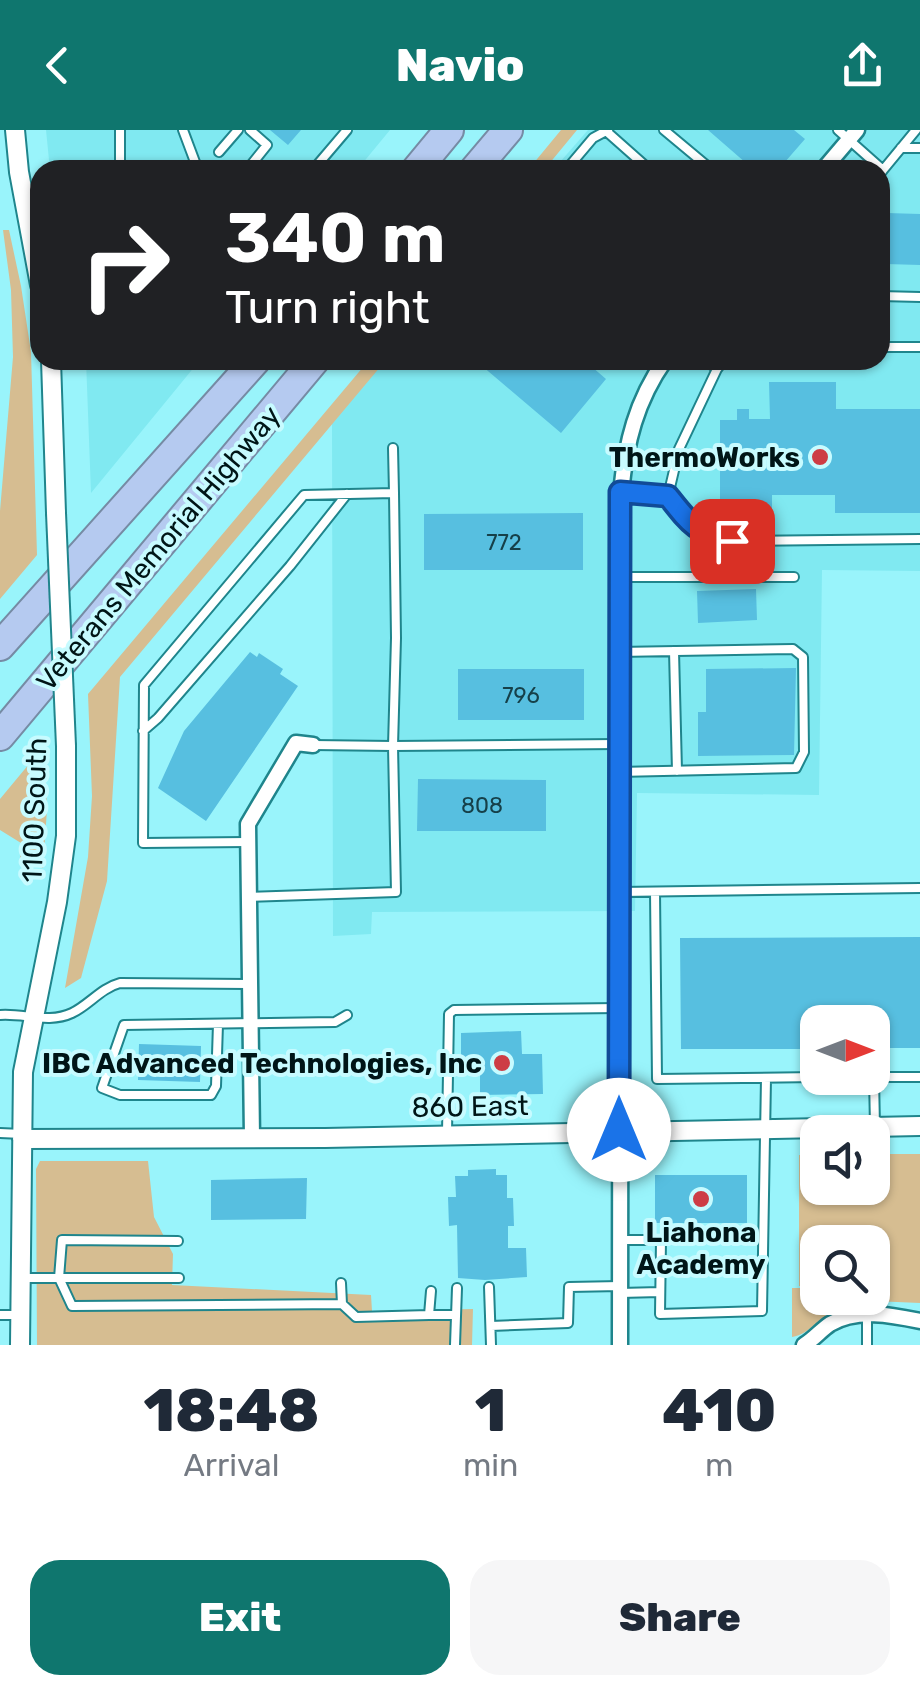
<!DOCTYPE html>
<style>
:root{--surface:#fff;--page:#f6f6f7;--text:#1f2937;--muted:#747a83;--accent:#0f766e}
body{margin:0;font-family:Rubik,sans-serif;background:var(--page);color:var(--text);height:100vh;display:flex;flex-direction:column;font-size:38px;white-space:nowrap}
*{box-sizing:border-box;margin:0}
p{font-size:32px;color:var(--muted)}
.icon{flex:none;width:55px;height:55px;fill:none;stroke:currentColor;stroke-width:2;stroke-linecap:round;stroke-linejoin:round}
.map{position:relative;height:1215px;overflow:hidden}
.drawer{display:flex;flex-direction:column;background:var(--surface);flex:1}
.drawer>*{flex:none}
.top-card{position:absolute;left:30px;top:30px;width:860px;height:210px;border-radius:30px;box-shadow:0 2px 8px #0004;background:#202124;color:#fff;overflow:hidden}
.needle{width:65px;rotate:90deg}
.buttons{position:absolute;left:800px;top:875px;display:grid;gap:20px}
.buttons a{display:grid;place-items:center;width:90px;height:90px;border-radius:20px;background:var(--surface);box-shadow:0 2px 8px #0004;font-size:50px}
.pin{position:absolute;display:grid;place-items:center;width:85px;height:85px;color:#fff;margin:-42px;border-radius:20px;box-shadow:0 5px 15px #0006}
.me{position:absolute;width:110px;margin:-55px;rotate:0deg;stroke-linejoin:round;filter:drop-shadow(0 0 8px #0008)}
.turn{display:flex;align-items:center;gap:35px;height:210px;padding:0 30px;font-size:45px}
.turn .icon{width:130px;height:130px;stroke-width:2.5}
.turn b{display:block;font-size:70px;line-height:85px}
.eta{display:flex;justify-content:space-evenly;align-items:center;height:170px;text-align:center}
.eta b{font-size:60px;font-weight:800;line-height:70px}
.button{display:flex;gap:20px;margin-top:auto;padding:20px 30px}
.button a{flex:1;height:115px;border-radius:30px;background:var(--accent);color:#fff;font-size:40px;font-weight:800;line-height:115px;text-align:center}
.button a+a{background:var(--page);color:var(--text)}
header{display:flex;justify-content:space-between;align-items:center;height:130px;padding:0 30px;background:var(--accent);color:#fff;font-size:45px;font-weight:800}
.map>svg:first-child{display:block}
.built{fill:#80e9f1}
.green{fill:#d6bd91}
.building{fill:#57bfe0}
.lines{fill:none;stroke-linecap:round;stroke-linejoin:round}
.service-casing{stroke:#1f858c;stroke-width:12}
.minor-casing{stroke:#1f858c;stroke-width:19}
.tertiary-casing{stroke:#1f858c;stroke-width:22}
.motorway-casing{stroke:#768ba4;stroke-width:32}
.service{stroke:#fff;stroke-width:8}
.minor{stroke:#fff;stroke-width:14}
.tertiary{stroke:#fff;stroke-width:18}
.motorway{stroke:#b5caf0;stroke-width:28}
.tertiary-bridge-casing{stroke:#1f858c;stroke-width:22;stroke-linecap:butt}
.tertiary-bridge{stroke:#fff;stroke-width:18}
.route-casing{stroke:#114b97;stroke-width:25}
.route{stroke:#1a73e8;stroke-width:18}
.poi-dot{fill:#cd3d45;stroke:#c7fbff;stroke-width:4}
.labels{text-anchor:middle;stroke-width:8;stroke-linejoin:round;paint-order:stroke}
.number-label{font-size:22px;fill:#164049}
.poi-label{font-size:28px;font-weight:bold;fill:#001517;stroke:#c7fbff;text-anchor:end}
.street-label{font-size:28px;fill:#001517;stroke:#c7fbff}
</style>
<header><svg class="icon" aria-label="back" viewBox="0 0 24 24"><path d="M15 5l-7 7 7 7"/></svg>Navio<svg class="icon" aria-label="share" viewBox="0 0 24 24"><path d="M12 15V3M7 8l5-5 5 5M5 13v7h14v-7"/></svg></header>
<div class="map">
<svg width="920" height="1215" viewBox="0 0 920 1215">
<rect width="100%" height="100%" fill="#99f4fb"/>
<!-- built -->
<path class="built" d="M46 0H390L357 40H50Z
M588 0H920V441L822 440 819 665 637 663 635 781 372 782 371 804 333 806 332 290 385 230H880V40H553Z
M86 230H200L91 363Z"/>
<!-- green -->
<path class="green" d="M561 0H577L544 40H528Z
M3 100H9L21 156 31 222 37 425 0 469V381L13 227 11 160Z
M369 230H386L120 547 107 751 81 848 65 858 88 727 92 666 88 564Z
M44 616 47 679 43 738 20 730 21 713 0 700V669Z
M873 1024H920V1173L850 1170 872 1168V1112H818L817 1156H799V1025H817L818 1058H872Z
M40 1031H148L154 1087 173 1124 172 1155 371 1165 372 1181 473 1179 472 1215H37L36 1039Z
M792 1158H817L818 1168H835V1181C818 1187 811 1204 792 1207Z"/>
<!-- building -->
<path class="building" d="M270 0H301L288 15Z
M708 0H794L805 9 778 40H754Z
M887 83 920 84V135L886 134 887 118H880V100H886Z
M475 230H584L606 249 561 303Z
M769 252H836V279H920V383H835V365H772V386H720V290H737V279H749V289H770Z
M583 383V440H424V384Z
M756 459 757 490 698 493 697 461Z
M250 522 257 527 259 523 283 539 280 544 298 556 206 691 158 658 184 601Z
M796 538 794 625 698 626V582H706V539Z
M458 539H584V590H458Z
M418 649 546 650V701H417Z
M920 807V918H872V892H818V919H681L680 808Z
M521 901 522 924H542L543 964 480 965V943H461V903Z
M139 914 201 916 200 952 138 950Z
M496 1039V1045H507V1068H513L514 1096H508V1118H526L527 1147 485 1150 458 1148 457 1095 449 1096 448 1067H456L455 1046H468V1040Z
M655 1045H747V1093H655Z
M307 1048 306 1089 211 1090V1050Z"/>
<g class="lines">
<defs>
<path id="service" d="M120 0V31L123 40
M183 0 198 40
M664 0 712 40
M838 0 883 40 880 44
M606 1 650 40
M901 18H920
M219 22 238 0
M247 40 267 15 250 0
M313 40 347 0
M566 40 593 8 608 0
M883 40 916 0
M880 166 920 167
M880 217H920
M148 230 151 233 154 230
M706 230 717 239 724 230
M621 362 668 366C690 394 696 403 732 411L920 409
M394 363 396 508 393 616 618 614
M668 366 679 319 717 239
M618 447H794
M674 521 677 641
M618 522 793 519 803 527 804 622 796 638 618 642
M143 601 158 588 290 436 347 364
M247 712 143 713 144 555 304 365 394 363 393 318
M620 762 920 758
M655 762 657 949 818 947
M248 767 396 762 393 616 313 615
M0 885C24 883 49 894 72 883 89 875 101 858 120 853L249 854
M218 894 216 956 211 965H120L102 958 124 895 335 892 347 885
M872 947H920
M874 947 875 997
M0 1003 22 1004
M447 1003 449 884 454 880 619 878
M620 1110H661L660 1184 762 1181 766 948
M178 1111 62 1110 59 1148 72 1176 342 1174 341 1153
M24 1148H179
M489 1157 491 1215
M620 1163 660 1162
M342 1174 356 1187 429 1185 431 1161
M0 1185H20
M429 1185H455
M867 1185V1215
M491 1196 568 1193 569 1157 620 1156
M455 1215 457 1158"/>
<path id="minor" d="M823 40 857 0
M252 1007 248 694 296 613 313 615
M620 1215 621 362C626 313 636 271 665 230
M804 1215C814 1209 821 1200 830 1194 856 1178 892 1185 920 1191"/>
<path id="tertiary" d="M15 0 19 42 40 155
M51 230 56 383
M22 1009 325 1008 920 996
M20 1215 23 942 57 772 66 706V616"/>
<path id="motorway" d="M416 40 449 0
M474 40 508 0
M0 516 256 230
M0 606 315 230"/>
</defs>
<!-- service casing -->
<use href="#service" class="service-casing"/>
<!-- minor casing -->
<use href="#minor" class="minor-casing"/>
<!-- tertiary casing -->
<use href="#tertiary" class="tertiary-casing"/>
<!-- motorway casing -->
<use href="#motorway" class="motorway-casing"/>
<!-- service -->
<use href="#service" class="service"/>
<!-- minor -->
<use href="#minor" class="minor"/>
<!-- tertiary -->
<use href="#tertiary" class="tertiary"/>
<!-- motorway -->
<use href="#motorway" class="motorway"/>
<defs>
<path id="tertiary-bridge" d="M56 383 66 616"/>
</defs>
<!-- tertiary-bridge casing -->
<use href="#tertiary-bridge" class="tertiary-bridge-casing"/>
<!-- tertiary-bridge -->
<use href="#tertiary-bridge" class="tertiary-bridge"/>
</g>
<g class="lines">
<defs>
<path id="route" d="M619 1000 620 362 668 366C690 394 696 403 732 411"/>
</defs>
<!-- route casing -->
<use href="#route" class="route-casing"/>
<!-- route -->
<use href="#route" class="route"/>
</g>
<!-- markers -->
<g class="poi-dot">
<circle cx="820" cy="327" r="10"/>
<circle cx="502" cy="933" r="10"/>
<circle cx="701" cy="1069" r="10"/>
</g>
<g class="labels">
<!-- number labels -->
<g class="number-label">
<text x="504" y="420">772</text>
<text x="521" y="573">796</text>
<text x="482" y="683">808</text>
</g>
<!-- poi labels -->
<g class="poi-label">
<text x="800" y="337">ThermoWorks</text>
<text x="482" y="943">IBC Advanced Technologies, Inc</text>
<text x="701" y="1112" text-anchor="middle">Liahona<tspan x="701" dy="32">Academy</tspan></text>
</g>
<!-- street labels -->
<g class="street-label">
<text transform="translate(158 418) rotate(-50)" y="10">Veterans Memorial Highway</text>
<text transform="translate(34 680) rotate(-88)" y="10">1100 South</text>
<text transform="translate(470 976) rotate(-1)" y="10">860 East</text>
</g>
</g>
</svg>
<div class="buttons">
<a><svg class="needle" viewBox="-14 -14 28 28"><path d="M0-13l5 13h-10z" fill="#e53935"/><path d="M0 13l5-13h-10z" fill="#747a83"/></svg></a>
<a><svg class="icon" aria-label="sound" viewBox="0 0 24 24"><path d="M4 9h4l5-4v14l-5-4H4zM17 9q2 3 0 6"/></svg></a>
<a><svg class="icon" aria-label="search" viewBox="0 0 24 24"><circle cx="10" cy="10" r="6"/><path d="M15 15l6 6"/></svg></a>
</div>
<div class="pin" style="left:732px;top:411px;background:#d93025"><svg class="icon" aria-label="arrive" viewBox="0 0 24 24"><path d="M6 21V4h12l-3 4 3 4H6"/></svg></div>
<svg class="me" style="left:619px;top:1000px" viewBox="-20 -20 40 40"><circle r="19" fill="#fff"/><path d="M0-13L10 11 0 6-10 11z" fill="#1a73e8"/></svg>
<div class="top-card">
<div class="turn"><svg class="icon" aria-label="right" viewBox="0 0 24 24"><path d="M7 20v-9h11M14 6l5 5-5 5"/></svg><div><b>340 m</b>Turn right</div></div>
</div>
</div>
<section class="drawer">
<div class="eta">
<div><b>18:48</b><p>Arrival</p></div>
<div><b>1</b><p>min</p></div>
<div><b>410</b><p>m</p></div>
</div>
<div class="button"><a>Exit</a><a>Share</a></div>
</section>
